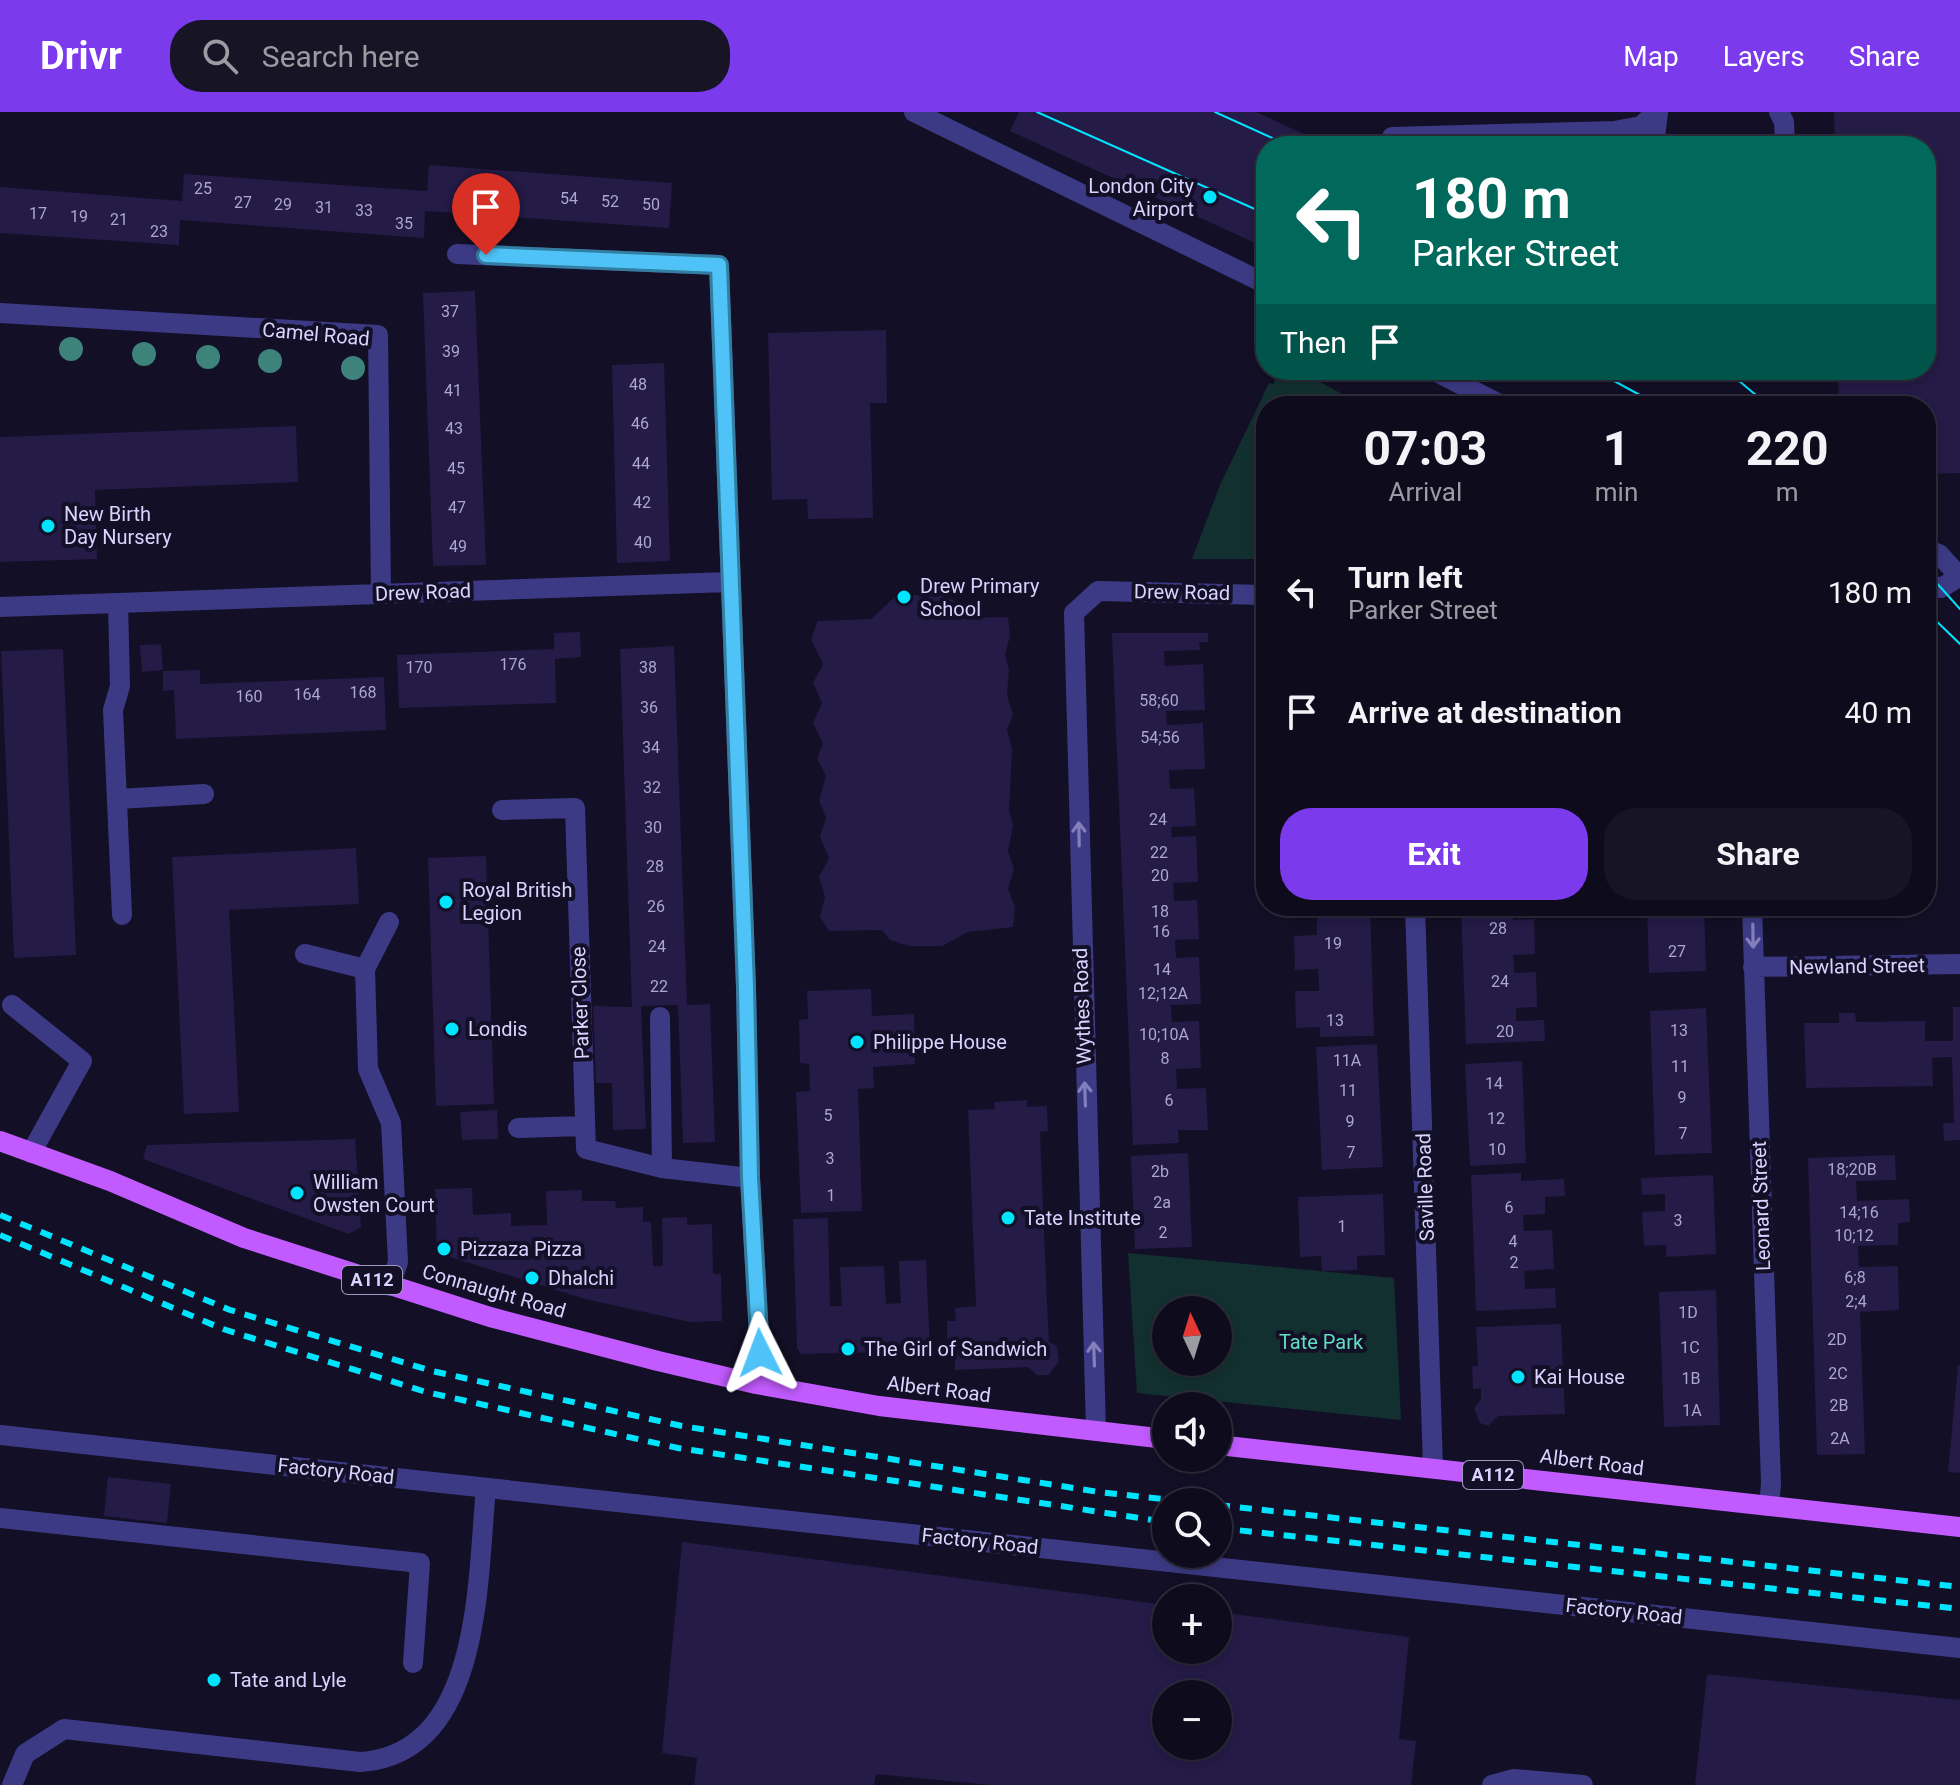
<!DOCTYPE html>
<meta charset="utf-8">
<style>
:root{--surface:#0e0b1c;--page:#171425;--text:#f1f3f6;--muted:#9b9ba3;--line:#2e2b3b;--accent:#7c3aed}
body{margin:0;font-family:Roboto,sans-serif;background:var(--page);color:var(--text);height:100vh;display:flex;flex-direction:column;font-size:30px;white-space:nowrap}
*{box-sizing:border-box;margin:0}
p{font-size:26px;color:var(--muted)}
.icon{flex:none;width:44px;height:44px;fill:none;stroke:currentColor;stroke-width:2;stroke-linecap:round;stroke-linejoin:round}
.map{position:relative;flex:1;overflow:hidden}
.side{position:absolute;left:1256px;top:284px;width:680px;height:520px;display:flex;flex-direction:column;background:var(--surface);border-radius:32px;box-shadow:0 4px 12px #0003,0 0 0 2px var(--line)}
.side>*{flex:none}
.top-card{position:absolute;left:1256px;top:24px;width:680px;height:244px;border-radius:32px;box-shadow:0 4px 12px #0003,0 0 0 2px var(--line);background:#00695c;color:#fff;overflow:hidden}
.needle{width:52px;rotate:356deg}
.controls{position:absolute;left:1152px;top:1184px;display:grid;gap:16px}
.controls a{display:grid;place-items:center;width:80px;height:80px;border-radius:50%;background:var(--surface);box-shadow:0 4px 12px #0003,0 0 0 2px var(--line);font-size:40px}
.pin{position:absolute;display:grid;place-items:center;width:68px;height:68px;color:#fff;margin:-82px -34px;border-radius:50% 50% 50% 0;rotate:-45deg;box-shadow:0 0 8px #0007}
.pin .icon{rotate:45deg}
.me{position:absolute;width:88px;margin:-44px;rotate:357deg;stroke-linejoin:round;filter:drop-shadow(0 0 6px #0008)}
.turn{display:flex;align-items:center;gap:28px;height:168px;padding:0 24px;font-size:36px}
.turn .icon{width:104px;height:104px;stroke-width:2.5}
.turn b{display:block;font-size:56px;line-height:68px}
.then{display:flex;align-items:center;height:76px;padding:0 24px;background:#0003;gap:16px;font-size:30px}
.eta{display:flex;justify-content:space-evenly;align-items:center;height:136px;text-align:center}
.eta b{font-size:48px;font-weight:700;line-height:56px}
.action{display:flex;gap:16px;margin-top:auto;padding:16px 24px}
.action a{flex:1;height:92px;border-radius:32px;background:var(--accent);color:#fff;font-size:32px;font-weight:700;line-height:92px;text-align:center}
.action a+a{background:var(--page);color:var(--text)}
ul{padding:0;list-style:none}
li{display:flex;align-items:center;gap:24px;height:120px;padding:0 24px}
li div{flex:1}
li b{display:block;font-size:30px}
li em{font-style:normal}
header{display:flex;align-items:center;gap:48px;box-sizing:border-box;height:112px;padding:0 40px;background:var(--accent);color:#fff}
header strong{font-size:38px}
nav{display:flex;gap:44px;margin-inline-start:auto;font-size:28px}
.search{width:560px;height:72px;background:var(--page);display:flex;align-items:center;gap:20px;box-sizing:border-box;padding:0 28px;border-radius:32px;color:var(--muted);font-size:30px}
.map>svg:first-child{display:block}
.green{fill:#12302f;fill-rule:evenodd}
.building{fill:#241b47;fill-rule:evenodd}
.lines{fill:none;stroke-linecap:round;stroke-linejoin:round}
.service{stroke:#3d3a85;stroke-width:20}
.minor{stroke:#3d3a85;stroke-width:20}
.tertiary{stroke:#3d3a85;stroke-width:20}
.primary{stroke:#c25bff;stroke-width:20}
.tram{stroke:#00e5ff;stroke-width:2}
.rail{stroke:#00e5ff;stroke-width:6;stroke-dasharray:12 10;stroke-linecap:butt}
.tree{fill:#3d827b}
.oneway{stroke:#837fbc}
.route-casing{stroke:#337fa1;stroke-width:20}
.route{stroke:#4fc3f7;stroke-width:14}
.poi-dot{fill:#00e5ff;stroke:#130f26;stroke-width:3}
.labels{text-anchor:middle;stroke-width:8;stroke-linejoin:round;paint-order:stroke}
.number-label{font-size:16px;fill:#aca6d1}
.shield{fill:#130f26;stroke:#9e99be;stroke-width:2}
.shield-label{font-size:18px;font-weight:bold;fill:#d9d4ff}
.poi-label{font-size:20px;fill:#d9d4ff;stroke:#130f26;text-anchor:start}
.street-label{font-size:20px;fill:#d9d4ff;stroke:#130f26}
.park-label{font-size:20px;fill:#5fe0c0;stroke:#130f26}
</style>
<header>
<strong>Drivr</strong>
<div class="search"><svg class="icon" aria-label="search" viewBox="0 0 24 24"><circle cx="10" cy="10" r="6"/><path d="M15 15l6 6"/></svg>Search here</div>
<nav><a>Map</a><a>Layers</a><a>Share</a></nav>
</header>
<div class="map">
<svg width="1960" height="1673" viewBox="0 0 1960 1673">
<rect width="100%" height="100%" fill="#130f26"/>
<!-- green -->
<path class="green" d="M1281 258H1297L1365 294H1266V447H1192L1220 373 1269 271 1273 272Z
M1128 1141 1394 1166 1401 1308 1137 1281ZM1218 1198V1250H1166V1198Z"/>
<!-- building -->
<path class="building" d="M1019 0H1256L1330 34H1266V136L1010 19Z
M1834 0H1960V361L1926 362V294H1839L1838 258H1926V34H1835Z
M429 53 672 71 669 116 425 99 424 126 180 108 179 133 0 121V75L182 89 184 62 427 79Z
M475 179 486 453 433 454 423 181Z
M886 218 887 291H870L873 406 808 407 807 387 772 388 768 221Z
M664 251 670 449 617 451 612 253Z
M296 314 298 370 95 378 97 447 0 450V325Z
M937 482 955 489 963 506 1008 505 1010 524 1005 543 1009 557 1007 583 1013 602 1007 618 1012 637 1009 698 1013 714 1008 739 1014 757 1008 777 1015 795 1013 815 968 820 942 834H909L890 828 882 818 829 819 820 805 825 785 819 765 829 746 820 725 826 706 819 688 826 664 817 647 823 631 813 611 822 591 813 571 823 552 811 527 818 509 871 507 896 484Z
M580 520 581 545 555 547 556 591 399 596 397 543 554 537V521Z
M1112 521H1208V530H1199L1200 538 1164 539 1165 554 1203 552 1205 598 1166 599 1167 613 1203 611 1205 657 1169 658 1170 677 1194 676 1196 714 1171 715 1172 725 1196 724 1198 770 1173 771 1174 789 1197 788 1199 827 1175 828 1176 846 1199 845 1201 892 1171 893 1172 910 1199 909 1201 956 1176 957 1177 977 1206 976 1208 1018H1178L1179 1031 1133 1033Z
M161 532 163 558 142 560 140 533Z
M674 534 687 893 710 892 715 1030 683 1031 678 893 641 894 646 1017 613 1018 612 971H596L593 894 632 895 620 537Z
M63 537 76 843 14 846 1 539Z
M200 558V572L384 565 386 618 176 627 174 578 163 579V559Z
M356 736 359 792 229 798 239 1000 184 1002 172 745Z
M486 744 494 992 436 994 428 746Z
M1292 794H1370L1374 924 1320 925V915L1296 916 1295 879H1319V870L1318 857 1295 858 1294 824 1317 823V804L1293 805Z
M1461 794H1512L1513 808 1534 807 1535 842 1513 843 1514 853V861L1536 860 1537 895 1516 896V909L1544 908 1545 929 1466 932Z
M1647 794H1704L1706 859 1649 861Z
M871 877 872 904 914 902 915 952 873 955 874 976 858 977 862 1099 801 1101 796 980 810 979 809 952 800 951 799 908 808 907 807 879Z
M1953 895H1960V1028L1944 1029 1943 1011H1954L1952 945 1932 946 1933 974 1806 976 1804 911H1839V901H1855L1856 910 1925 909V929H1953Z
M1706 896 1712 1041 1655 1043 1650 899Z
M1377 932 1383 1055 1322 1058 1316 935Z
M1522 949 1526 1051 1470 1054 1465 952Z
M1027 988V995L1047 994 1048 1019 1040 1020 1047 1191 1049 1230 1057 1234 1059 1249 1049 1263H1037L1028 1255 955 1258V1244L948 1245 947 1209H956L955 1196 976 1194 968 998 995 997 994 990Z
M497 998 498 1027 462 1028 460 1000Z
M355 1027 361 1115 349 1122 143 1047 147 1033Z
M1188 1041 1192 1135 1135 1137 1131 1044Z
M1895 1043 1896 1068 1856 1069 1857 1089 1909 1087 1910 1110 1898 1111V1133L1858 1134 1859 1155 1898 1154 1899 1198 1860 1200 1865 1342 1817 1343 1808 1046Z
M1521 1061V1069L1564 1067 1565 1084 1545 1085V1102L1523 1103 1524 1119 1552 1118 1554 1157 1524 1159 1525 1177 1555 1176 1556 1196 1476 1199 1471 1063Z
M1713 1063 1716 1142 1666 1145V1133L1644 1134 1642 1100 1665 1099V1082L1642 1083 1641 1066Z
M472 1076 473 1103 511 1101V1114L547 1113 546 1079 582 1078V1089H615L616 1096 643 1095V1110H651L653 1154H663L662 1106 687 1105V1113L712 1112 713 1162H721L722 1209 690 1210 585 1187 437 1141 435 1077Z
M1383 1082 1385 1143 1357 1144V1158L1322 1159 1321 1144 1300 1145 1298 1085Z
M828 1106 830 1194H842L840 1155 884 1154 886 1192 901 1191 899 1149 926 1148 930 1239 801 1242 797 1236 793 1107Z
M1716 1178 1720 1313 1664 1315 1659 1180Z
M1561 1212 1565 1302 1498 1304 1488 1314 1480 1311 1474 1296 1481 1287V1276L1473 1277 1472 1254H1478L1476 1215Z
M1958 1253H1960V1361L1948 1360Z
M108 1365 171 1372 167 1411 104 1404Z
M682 1430 1166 1493V1538H1218V1500L1409 1525 1399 1627 1416 1629 1411 1673H990L876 1662 874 1673H694L697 1646 662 1641ZM1166 1582H1218V1634H1166Z
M1707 1562 1960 1588V1673H1695Z"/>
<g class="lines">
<!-- service -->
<path class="service" d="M1779 0 1784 10 1785 34
M1392 25 1614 19 1641 14 1656 0
M1654 34 1658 0
M118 687 204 682
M305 842 365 857 389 810
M12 893 82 949 31 1041
M660 905 662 1056
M0 1406 420 1451 413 1551
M12 1673 25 1642 64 1617 360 1650C483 1642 477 1466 486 1376
M1492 1673 1514 1667 1583 1673"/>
<!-- minor -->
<path class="minor" d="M914 0 1266 172
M457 142 719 153 746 875 750 1066 760 1241 756 1272
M0 201 378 223 381 482
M1433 258 1503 294
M1926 437 1939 442 1960 465
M1926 471 1941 476 1959 465
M118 491 120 574 113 598 122 803
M0 495 729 470
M502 698 575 696 586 1037 662 1056 750 1066
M1415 794 1433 1356
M1752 794 1771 1372 1769 1394
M1753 855 1960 852
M365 857 368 957 391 1011 398 1150 390 1174
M518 1016 584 1014
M1096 1319 1074 501 1098 479 1266 483"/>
<!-- tertiary -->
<path class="tertiary" d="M0 1323 1960 1536"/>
<!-- primary -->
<path class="primary" d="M0 1029 110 1069 244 1126 490 1205 658 1249 756 1272 879 1294 1166 1327
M1218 1333 1960 1415"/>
<!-- tram -->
<path class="tram" d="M1037 0 1266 102
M1215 0 1290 34
M1594 258 1660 294
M1726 258 1769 294
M1926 459 1960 497
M1926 499 1960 532"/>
<!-- rail -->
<path class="rail" d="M0 1103 230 1198 432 1259 682 1314 1099 1380 1189 1390
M0 1123 223 1217 426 1280 678 1336 1166 1410
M1218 1393 1960 1475
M1218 1416 1960 1497"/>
</g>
<!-- trees -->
<g class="tree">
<circle cx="71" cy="237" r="12"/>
<circle cx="144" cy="242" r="12"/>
<circle cx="208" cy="245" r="12"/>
<circle cx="270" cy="249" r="12"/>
<circle cx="353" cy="256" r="12"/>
</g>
<!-- one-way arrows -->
<defs><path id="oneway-shaft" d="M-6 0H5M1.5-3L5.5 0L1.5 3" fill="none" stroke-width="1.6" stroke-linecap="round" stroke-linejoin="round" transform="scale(2)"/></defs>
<g class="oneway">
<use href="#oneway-shaft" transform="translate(1079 722) rotate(-91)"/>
<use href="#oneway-shaft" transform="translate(1753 824) rotate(89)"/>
<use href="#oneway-shaft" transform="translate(1085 982) rotate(-92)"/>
<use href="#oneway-shaft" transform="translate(1094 1242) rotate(-92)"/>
</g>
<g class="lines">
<defs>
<path id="route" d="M486 143 719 153 746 875 750 1066 760 1241"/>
</defs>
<!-- route casing -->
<use href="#route" class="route-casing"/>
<!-- route -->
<use href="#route" class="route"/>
</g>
<!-- markers -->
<g class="poi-dot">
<circle cx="1210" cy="85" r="8"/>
<circle cx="48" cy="414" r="8"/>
<circle cx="904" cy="485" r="8"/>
<circle cx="446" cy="790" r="8"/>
<circle cx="452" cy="917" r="8"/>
<circle cx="857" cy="930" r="8"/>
<circle cx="297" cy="1081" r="8"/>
<circle cx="1008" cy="1106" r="8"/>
<circle cx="444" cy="1137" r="8"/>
<circle cx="532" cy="1166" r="8"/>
<circle cx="848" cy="1237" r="8"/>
<circle cx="1518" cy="1265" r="8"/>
<circle cx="214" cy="1568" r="8"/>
</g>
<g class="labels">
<!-- number labels -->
<g class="number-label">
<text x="203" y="82">25</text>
<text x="569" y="92">54</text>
<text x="610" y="95">52</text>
<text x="243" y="96">27</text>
<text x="283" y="98">29</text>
<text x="651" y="98">50</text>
<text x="324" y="101">31</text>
<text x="364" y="104">33</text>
<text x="38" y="107">17</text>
<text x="79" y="110">19</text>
<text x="119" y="113">21</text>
<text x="404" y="117">35</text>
<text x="159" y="125">23</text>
<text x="450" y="205">37</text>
<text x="451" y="245">39</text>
<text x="638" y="278">48</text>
<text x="453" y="284">41</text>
<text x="640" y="317">46</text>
<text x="454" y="322">43</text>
<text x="641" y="357">44</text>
<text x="456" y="362">45</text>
<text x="642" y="396">42</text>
<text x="457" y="401">47</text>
<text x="643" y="436">40</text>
<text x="458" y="440">49</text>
<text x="513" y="558">176</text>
<text x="419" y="561">170</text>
<text x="648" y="561">38</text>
<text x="363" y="586">168</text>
<text x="307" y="588">164</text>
<text x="249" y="590">160</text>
<text x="1159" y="594">58;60</text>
<text x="649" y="601">36</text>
<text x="1160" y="631">54;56</text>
<text x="651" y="641">34</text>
<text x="652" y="681">32</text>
<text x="1158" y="713">24</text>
<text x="653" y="721">30</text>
<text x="1159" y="746">22</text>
<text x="655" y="760">28</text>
<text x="1160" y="769">20</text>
<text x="656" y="800">26</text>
<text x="1160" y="805">18</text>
<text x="1498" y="822">28</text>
<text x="1161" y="825">16</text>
<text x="1333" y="837">19</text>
<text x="657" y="840">24</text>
<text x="1677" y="845">27</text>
<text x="1162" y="863">14</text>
<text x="1500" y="875">24</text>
<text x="659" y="880">22</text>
<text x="1163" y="887">12;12A</text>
<text x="1335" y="914">13</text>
<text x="1679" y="924">13</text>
<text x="1505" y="925">20</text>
<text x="1164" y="928">10;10A</text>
<text x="1165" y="952">8</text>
<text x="1347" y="954">11A</text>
<text x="1680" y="960">11</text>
<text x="1494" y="977">14</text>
<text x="1348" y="984">11</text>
<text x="1682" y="991">9</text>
<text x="1169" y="994">6</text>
<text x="828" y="1009">5</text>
<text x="1496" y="1012">12</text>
<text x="1350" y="1015">9</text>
<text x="1683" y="1027">7</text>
<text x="1497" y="1043">10</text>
<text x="1351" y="1046">7</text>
<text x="830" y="1052">3</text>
<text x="1852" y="1063">18;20B</text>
<text x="1160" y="1065">2b</text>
<text x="831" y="1089">1</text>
<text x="1162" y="1096">2a</text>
<text x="1509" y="1101">6</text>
<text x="1859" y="1106">14;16</text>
<text x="1678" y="1114">3</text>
<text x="1342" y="1120">1</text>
<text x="1163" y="1126">2</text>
<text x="1854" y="1129">10;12</text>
<text x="1513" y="1135">4</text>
<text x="1514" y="1156">2</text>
<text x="1855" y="1171">6;8</text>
<text x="1856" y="1195">2;4</text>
<text x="1688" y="1206">1D</text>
<text x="1837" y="1233">2D</text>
<text x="1690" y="1241">1C</text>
<text x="1838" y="1267">2C</text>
<text x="1691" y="1272">1B</text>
<text x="1839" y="1299">2B</text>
<text x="1692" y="1304">1A</text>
<text x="1840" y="1332">2A</text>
</g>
<!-- shield labels -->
<g class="shield">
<rect x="342" y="1154" width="60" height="28" rx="6"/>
<rect x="1463" y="1349" width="60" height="28" rx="6"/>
</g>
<g class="shield-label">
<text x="372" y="1174">A112</text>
<text x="1493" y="1369">A112</text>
</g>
<!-- poi labels -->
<g class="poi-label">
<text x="1194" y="81" text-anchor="end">London City<tspan x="1194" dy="23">Airport</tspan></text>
<text x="64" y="409">New Birth<tspan x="64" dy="23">Day Nursery</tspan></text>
<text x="920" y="481">Drew Primary<tspan x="920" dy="23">School</tspan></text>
<text x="462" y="785">Royal British<tspan x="462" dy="23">Legion</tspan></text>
<text x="468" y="924">Londis</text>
<text x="873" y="937">Philippe House</text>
<text x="313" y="1077">William<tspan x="313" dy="23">Owsten Court</tspan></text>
<text x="1024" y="1113">Tate Institute</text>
<text x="460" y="1144">Pizzaza Pizza</text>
<text x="548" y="1173">Dhalchi</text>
<text x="864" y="1244">The Girl of Sandwich</text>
<text x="1534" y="1272">Kai House</text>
<text x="230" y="1575">Tate and Lyle</text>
</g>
<!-- street labels -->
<g class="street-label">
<text transform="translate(316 222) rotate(5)" y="7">Camel Road</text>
<text transform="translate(423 480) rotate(-2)" y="7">Drew Road</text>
<text transform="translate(1182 480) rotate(1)" y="7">Drew Road</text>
<text transform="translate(1857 854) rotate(-1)" y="7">Newland Street</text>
<text transform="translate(580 891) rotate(-92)" y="7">Parker Close</text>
<text transform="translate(1082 894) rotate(-92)" y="7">Wythes Road</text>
<text transform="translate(1425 1075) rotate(-92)" y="7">Saville Road</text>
<text transform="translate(1761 1094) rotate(-92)" y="7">Leonard Street</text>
<text transform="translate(494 1179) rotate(16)" y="7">Connaught Road</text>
<text transform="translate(939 1277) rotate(7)" y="7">Albert Road</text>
<text transform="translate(1592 1350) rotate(7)" y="7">Albert Road</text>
<text transform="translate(336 1359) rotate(6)" y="7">Factory Road</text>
<text transform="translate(980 1429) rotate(6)" y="7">Factory Road</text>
<text transform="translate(1624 1499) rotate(6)" y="7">Factory Road</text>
</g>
<!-- park labels -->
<g class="park-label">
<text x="1321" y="1237">Tate Park</text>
</g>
</g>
</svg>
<div class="controls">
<a><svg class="needle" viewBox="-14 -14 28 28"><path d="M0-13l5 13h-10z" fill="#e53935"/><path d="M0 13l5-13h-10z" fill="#9b9ba3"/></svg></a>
<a><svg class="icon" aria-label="sound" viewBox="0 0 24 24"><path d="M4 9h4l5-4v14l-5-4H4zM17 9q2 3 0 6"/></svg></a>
<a><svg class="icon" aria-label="search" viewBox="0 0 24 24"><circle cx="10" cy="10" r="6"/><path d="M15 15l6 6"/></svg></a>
<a>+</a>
<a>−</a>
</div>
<div class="pin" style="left:486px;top:143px;background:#d93025"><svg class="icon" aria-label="arrive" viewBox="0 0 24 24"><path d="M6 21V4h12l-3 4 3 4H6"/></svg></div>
<svg class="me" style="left:760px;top:1241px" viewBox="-20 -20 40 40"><path d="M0-17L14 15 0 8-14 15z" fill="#4fc3f7" stroke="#fff" stroke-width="4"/></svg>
<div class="top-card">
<div class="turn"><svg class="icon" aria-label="left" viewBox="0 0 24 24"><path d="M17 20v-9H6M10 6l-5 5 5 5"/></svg><div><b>180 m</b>Parker Street</div></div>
<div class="then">Then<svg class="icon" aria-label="arrive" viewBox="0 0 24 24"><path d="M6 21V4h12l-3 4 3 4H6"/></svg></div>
</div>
<section class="side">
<div class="eta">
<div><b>07:03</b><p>Arrival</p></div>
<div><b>1</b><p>min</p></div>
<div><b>220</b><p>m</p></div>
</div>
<ul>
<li><svg class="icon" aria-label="left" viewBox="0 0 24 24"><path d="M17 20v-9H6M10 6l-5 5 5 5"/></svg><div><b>Turn left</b><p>Parker Street</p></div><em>180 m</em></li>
<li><svg class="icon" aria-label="arrive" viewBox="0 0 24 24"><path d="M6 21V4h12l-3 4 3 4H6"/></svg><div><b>Arrive at destination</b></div><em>40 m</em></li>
</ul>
<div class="action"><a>Exit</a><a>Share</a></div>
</section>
</div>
